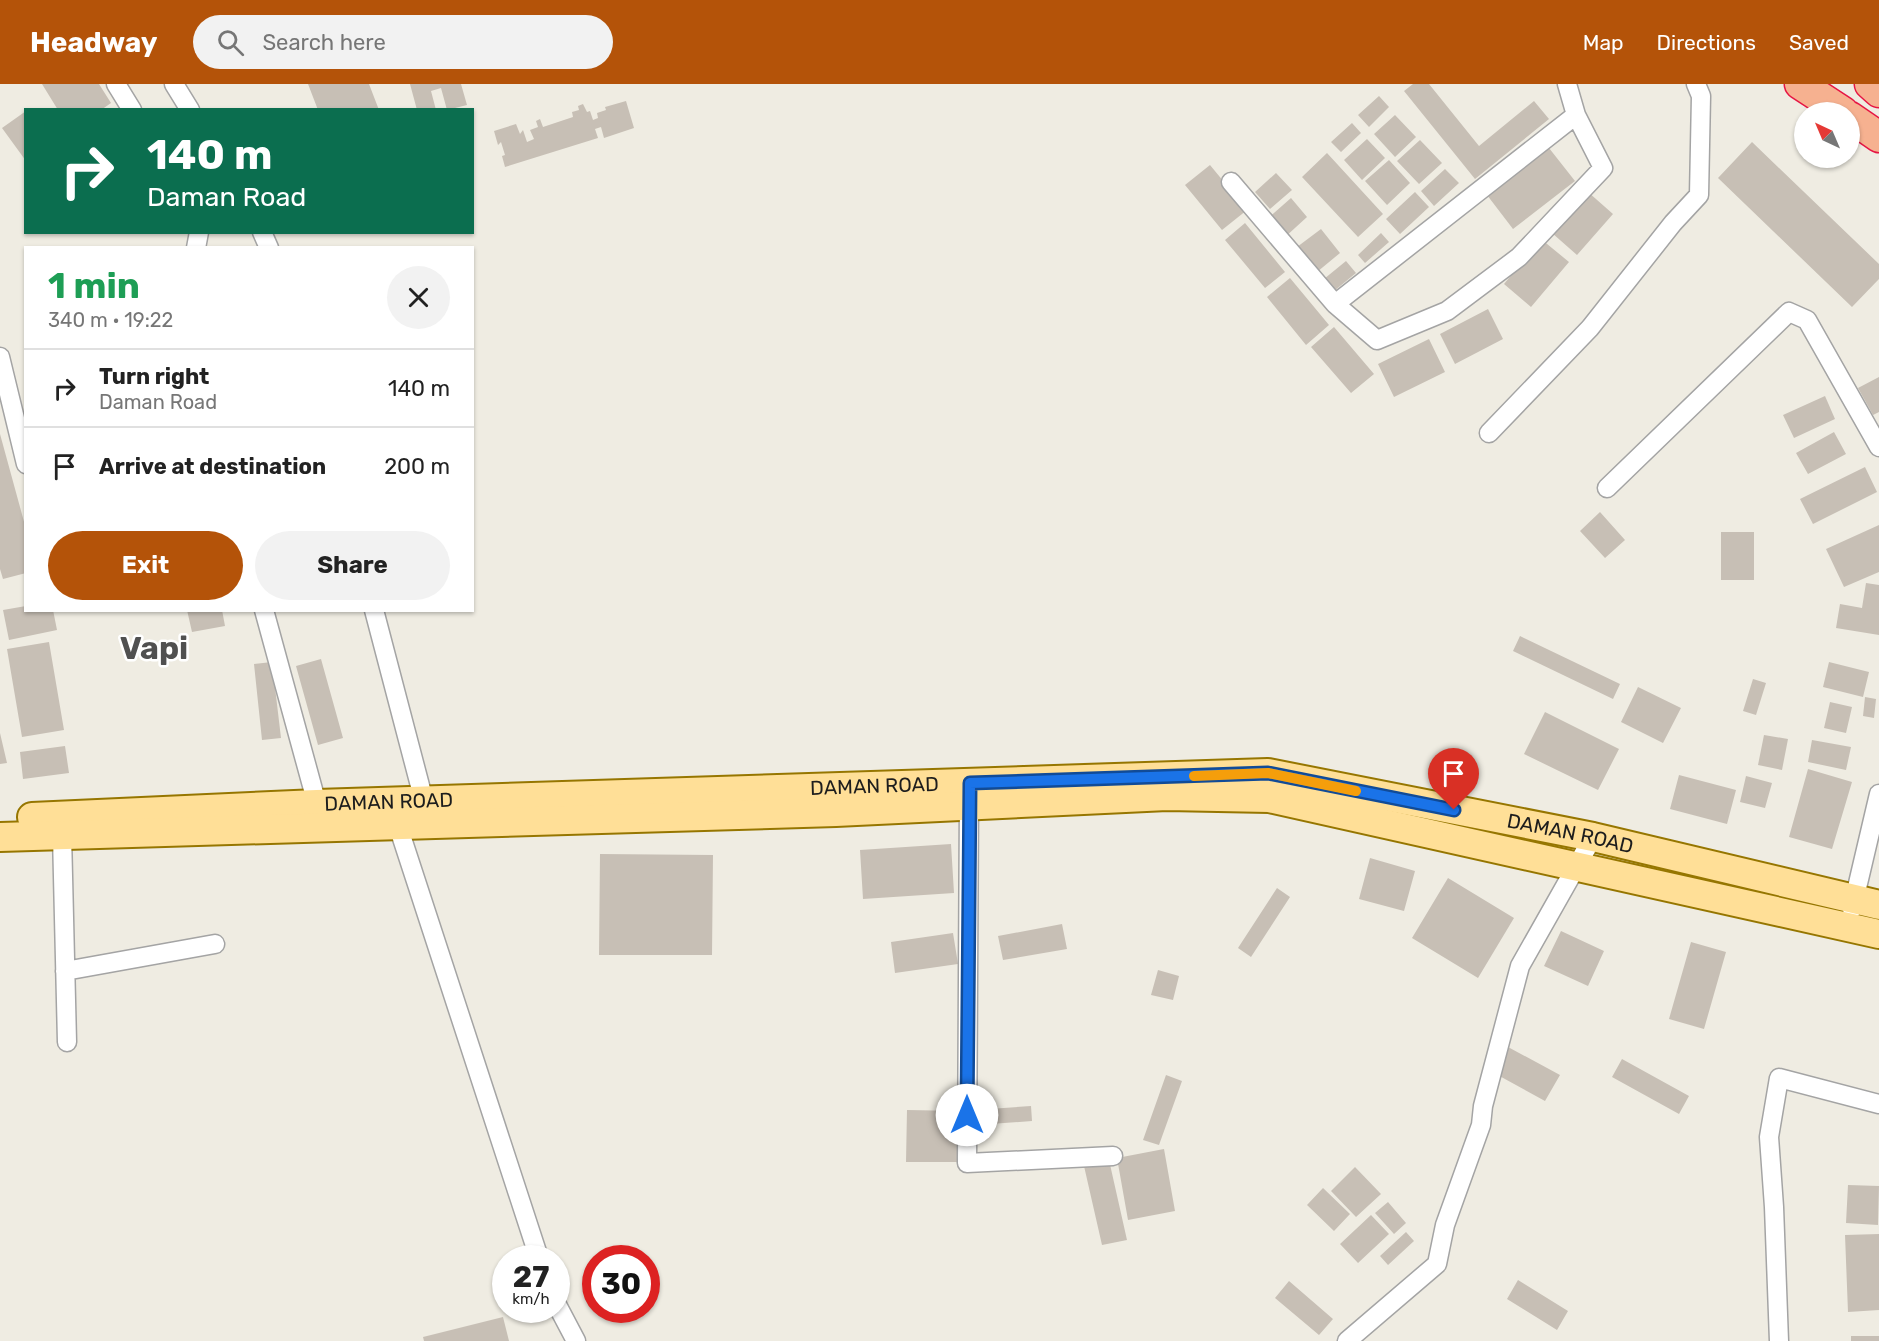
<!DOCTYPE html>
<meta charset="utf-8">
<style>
:root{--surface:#fff;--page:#f2f2f2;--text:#222;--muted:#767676;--line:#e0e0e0;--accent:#b45309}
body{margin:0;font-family:Rubik,sans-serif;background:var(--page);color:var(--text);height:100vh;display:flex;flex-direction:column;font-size:22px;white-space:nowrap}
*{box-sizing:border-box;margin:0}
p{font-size:20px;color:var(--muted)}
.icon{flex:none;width:33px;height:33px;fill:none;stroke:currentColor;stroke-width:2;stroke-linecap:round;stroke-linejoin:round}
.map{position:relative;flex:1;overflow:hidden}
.details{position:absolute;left:24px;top:162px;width:450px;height:366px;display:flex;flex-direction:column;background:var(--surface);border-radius:0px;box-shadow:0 2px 4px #0004}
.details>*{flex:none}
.guide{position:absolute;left:24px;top:24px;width:450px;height:126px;border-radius:0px;box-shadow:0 2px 4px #0004;background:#0b6e4f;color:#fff;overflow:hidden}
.needle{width:39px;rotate:316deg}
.fabs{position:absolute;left:1794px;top:18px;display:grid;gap:12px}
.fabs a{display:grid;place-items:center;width:66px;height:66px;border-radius:50%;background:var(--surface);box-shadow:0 2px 4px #0004;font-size:30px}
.speed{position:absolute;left:492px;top:1161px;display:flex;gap:12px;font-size:30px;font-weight:700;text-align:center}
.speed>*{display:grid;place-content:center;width:78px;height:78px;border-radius:50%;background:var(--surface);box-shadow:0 2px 4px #0004;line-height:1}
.speed small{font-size:15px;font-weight:400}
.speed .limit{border:9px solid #d22;background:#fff;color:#111}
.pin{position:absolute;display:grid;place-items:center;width:51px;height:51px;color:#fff;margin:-62px -26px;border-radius:50% 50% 50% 0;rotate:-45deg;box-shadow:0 0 6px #0007}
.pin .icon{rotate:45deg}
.me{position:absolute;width:66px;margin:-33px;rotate:0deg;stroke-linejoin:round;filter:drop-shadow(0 0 4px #0008)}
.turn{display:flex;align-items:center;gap:21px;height:126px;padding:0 24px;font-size:27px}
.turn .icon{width:78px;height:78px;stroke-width:2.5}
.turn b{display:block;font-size:42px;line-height:51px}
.round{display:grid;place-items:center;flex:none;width:63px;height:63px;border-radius:32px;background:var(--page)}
.headline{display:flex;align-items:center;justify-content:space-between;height:102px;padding:0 24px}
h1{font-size:36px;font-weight:700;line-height:45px;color:#1e9e55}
.button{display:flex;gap:12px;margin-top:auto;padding:12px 24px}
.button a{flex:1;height:69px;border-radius:36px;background:var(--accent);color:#fff;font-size:24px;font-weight:700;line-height:69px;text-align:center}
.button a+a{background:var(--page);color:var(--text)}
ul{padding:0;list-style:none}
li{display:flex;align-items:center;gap:18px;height:78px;padding:0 24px;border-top:2px solid var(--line)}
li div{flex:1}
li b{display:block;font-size:22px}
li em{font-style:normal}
header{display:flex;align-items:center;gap:36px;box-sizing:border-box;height:84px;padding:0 30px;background:var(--accent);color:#fff}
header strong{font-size:28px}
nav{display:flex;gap:33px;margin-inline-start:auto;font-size:21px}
.search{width:420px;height:54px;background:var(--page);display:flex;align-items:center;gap:15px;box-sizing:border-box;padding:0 21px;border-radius:33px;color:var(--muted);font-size:22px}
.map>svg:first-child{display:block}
.building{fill:#c7bfb5}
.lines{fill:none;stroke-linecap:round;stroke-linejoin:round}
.minor-casing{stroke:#a4a4a4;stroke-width:21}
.primary-casing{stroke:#967600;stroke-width:32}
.trunk-casing{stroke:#e61644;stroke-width:33}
.minor{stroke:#fff;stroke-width:18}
.primary{stroke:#ffdf97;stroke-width:28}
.trunk{stroke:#f6b190;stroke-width:30}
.route-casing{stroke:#114b97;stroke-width:15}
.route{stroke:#1a73e8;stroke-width:10}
.slow{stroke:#f59e0b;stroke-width:10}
.labels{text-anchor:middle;stroke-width:5;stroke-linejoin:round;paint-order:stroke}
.street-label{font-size:20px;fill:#1d1d1d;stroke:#fff}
.town-label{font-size:32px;font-weight:bold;fill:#505050;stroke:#fff}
</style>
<header>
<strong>Headway</strong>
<div class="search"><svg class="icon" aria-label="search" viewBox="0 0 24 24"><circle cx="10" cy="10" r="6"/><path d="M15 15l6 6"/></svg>Search here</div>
<nav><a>Map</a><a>Directions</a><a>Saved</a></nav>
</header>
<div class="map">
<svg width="1879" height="1257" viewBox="0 0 1879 1257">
<rect width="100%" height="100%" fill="#efece2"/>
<!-- building -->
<path class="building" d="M42 0H99L111 19 101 26H58Z
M308 0H369L379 26H318Z
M410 0H461L467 21 447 26 441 4 431 7 436 26H417Z
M1413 0H1429L1479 62 1534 17 1549 35 1475 95 1404 7Z
M1379 12 1389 23 1369 43 1358 31Z
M626 17 634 44 604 54 601 43 595 45 598 54 505 83 502 72 505 71 501 58 498 61 494 47 516 40 520 50 523 46 527 58 534 55 530 46 538 43 536 37 540 35 543 43 573 33 572 28 579 26 578 22 583 20 587 28 590 27 593 36 598 34 597 29 606 26 605 23Z
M26 27V77L2 44Z
M1395 31 1416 53 1395 73 1374 50Z
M1352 39 1361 49 1341 68 1331 58Z
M1367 55 1385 74 1362 96 1344 76Z
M1420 56 1442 79 1419 100 1397 77Z
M1752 58 1879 180V195L1852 223 1718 94Z
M1549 64 1575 97 1513 145 1487 111Z
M1327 69 1383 130 1358 153 1302 93Z
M1389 76 1410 99 1387 121 1365 97Z
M1210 81 1247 126 1222 146 1185 101Z
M1445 85 1459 99 1434 122 1421 107Z
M1276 89 1292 106 1270 125 1255 108Z
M1415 108 1429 123 1400 150 1386 135Z
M1588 108 1613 130 1577 171 1552 149Z
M1291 114 1307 133 1284 154 1267 135Z
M1245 139 1285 188 1265 204 1225 156Z
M1321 145 1340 169 1317 188 1297 163Z
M1381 149 1389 158 1365 179 1358 171Z
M1541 155 1569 178 1531 223 1504 200Z
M1346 177 1356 189 1334 207 1324 195Z
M1290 194 1329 241 1306 261 1267 213Z
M1488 225 1503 255 1455 280 1440 250Z
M1334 243 1374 290 1351 309 1311 263Z
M1429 255 1445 288 1394 313 1378 280Z
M1879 293V328L1873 331 1858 304Z
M1825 312 1835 335 1794 354 1783 331Z
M1834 348 1846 370 1808 390 1796 369Z
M0 350 26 445V489L3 495 0 485Z
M1865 383 1877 408 1813 440 1800 415Z
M1600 428 1625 456 1605 474 1580 447Z
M1879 441V488L1844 503 1826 465Z
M1721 448H1754V496H1721Z
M1866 499 1879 501V551L1836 544 1840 520 1862 524Z
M26 522V526H53L57 546 9 556 3 526Z
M187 526H222L225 542 192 548Z
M1520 552 1620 600 1613 615 1513 567Z
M49 558 64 646 22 653 7 565Z
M321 575 343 654 318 661 296 582Z
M272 578 281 654 262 656 254 580Z
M1829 578 1869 588 1863 613 1823 603Z
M1753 595 1766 599 1756 631 1743 627Z
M1638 603 1681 624 1663 659 1621 638Z
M1865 613 1876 615 1874 634 1863 632Z
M1830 618 1852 623 1846 649 1824 644Z
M1545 628 1619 665 1598 706 1524 670Z
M0 649 7 679 0 680Z
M1764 651 1788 655 1782 686 1758 681Z
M1812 656 1851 663 1846 686 1808 678Z
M65 662 69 689 23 695 20 668Z
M1808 685 1852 698 1832 765 1789 753Z
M1679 691 1736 706 1727 740 1670 725Z
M1746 692 1772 699 1765 724 1740 718Z
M951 760 954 809 863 815 860 766Z
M600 770 713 771 712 871H599Z
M1370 774 1415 787 1404 827 1359 815Z
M1448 794 1514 834 1478 894 1412 854Z
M1277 804 1290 813 1251 873 1238 864Z
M1062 840 1067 865 1003 876 998 852Z
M1561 847 1604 867 1588 902 1544 882Z
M953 849 958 880 895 889 891 858Z
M1691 858 1726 868 1704 945 1669 935Z
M1158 886 1179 892 1173 916 1151 911Z
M1508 963 1560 991 1545 1017 1494 989Z
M1622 975 1689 1012 1679 1030 1612 993Z
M1166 991 1182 997 1159 1061 1143 1056Z
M1031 1022 1032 1037 990 1040 989 1025Z
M907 1026 962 1027 961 1078H906Z
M1164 1065 1175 1127 1128 1136 1117 1074Z
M1109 1076 1127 1156 1102 1161 1084 1082Z
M1355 1083 1381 1110 1356 1133 1331 1107Z
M1848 1101 1879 1102 1878 1141 1846 1139Z
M1323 1104 1350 1130 1334 1147 1307 1121Z
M1388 1118 1406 1139 1394 1150 1375 1129Z
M1371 1131 1389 1150 1358 1179 1340 1160Z
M1406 1148 1414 1157 1388 1181 1380 1172Z
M1879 1150V1226L1848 1228 1845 1151Z
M1518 1196 1568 1227 1557 1246 1507 1215Z
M1289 1197 1333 1235 1319 1251 1275 1214Z
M503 1233 509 1257H424L423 1253Z
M1851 1252H1879V1257H1851Z"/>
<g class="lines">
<defs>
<path id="minor" d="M116 0 132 26
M174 0 190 26
M1231 98 1335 220 1377 256 1447 227 1519 173 1603 84 1576 31
M262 148 269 164
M196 164 199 148
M1335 220 1576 31 1567 0
M0 273 26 380
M1489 349 1590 244 1673 139 1699 111 1701 12 1696 0
M1607 404 1789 228 1807 236 1879 363
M264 526 317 720V730
M374 526 424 717
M969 713 967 1079 1113 1072
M399 734 398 742 539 1174
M62 751 67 958
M1852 825 1879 710
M65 887 215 860
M556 1219 576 1257
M1347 1257 1437 1180 1445 1141 1481 1041 1483 1022 1520 882 1593 753
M1779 1257 1774 1123 1769 1053 1779 994 1879 1020"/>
<g id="primary">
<path id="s1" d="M32 733 317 720 1268 689 1593 753 1879 821"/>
<path d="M0 753 836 728 1167 712 1269 714 1879 850"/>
</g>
<path id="trunk" d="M1800 0 1843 28
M1870 0 1879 8
M1850 33 1879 53"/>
</defs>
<!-- minor casing -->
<use href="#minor" class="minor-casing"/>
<!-- primary casing -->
<use href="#primary" class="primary-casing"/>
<!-- trunk casing -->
<use href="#trunk" class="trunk-casing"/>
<!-- minor -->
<use href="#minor" class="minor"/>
<!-- primary -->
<use href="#primary" class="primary"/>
<!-- trunk -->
<use href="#trunk" class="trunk"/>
</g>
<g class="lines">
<defs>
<path id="route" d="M967 1031 970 699 1268 689 1454 726"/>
</defs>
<!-- route casing -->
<use href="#route" class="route-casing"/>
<!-- route -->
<use href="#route" class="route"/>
<!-- slow -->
<path class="slow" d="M1194 692 1268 689 1356 707"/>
</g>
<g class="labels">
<!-- street labels -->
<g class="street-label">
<text dy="7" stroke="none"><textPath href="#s1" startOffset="843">DAMAN ROAD</textPath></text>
<text dy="7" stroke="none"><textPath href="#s1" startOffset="357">DAMAN ROAD</textPath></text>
<text dy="7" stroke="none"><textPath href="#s1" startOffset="1545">DAMAN ROAD</textPath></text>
</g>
<!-- town labels -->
<g class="town-label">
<text x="154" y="575">Vapi</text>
</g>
</g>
</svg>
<div class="fabs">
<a><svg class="needle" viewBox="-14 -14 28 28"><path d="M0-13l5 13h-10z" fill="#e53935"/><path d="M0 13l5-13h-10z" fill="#767676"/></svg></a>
</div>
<div class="speed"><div>27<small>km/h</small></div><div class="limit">30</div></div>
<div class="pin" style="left:1454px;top:726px;background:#d93025"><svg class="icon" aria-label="arrive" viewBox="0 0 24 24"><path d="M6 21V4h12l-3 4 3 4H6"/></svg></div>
<svg class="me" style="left:967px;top:1031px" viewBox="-20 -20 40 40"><circle r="19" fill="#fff"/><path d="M0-13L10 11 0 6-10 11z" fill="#1a73e8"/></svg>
<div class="guide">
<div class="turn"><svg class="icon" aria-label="right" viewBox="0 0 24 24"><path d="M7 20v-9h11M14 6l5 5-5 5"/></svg><div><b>140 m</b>Daman Road</div></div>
</div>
<section class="details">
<div class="headline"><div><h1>1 min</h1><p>340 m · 19:22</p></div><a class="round"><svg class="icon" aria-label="close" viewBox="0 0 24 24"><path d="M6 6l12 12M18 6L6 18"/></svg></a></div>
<ul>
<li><svg class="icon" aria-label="right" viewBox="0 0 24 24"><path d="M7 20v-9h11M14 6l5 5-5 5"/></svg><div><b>Turn right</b><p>Daman Road</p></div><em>140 m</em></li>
<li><svg class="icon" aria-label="arrive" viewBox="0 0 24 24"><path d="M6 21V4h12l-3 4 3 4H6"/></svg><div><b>Arrive at destination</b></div><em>200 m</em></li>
</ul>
<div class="button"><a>Exit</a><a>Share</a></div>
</section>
</div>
